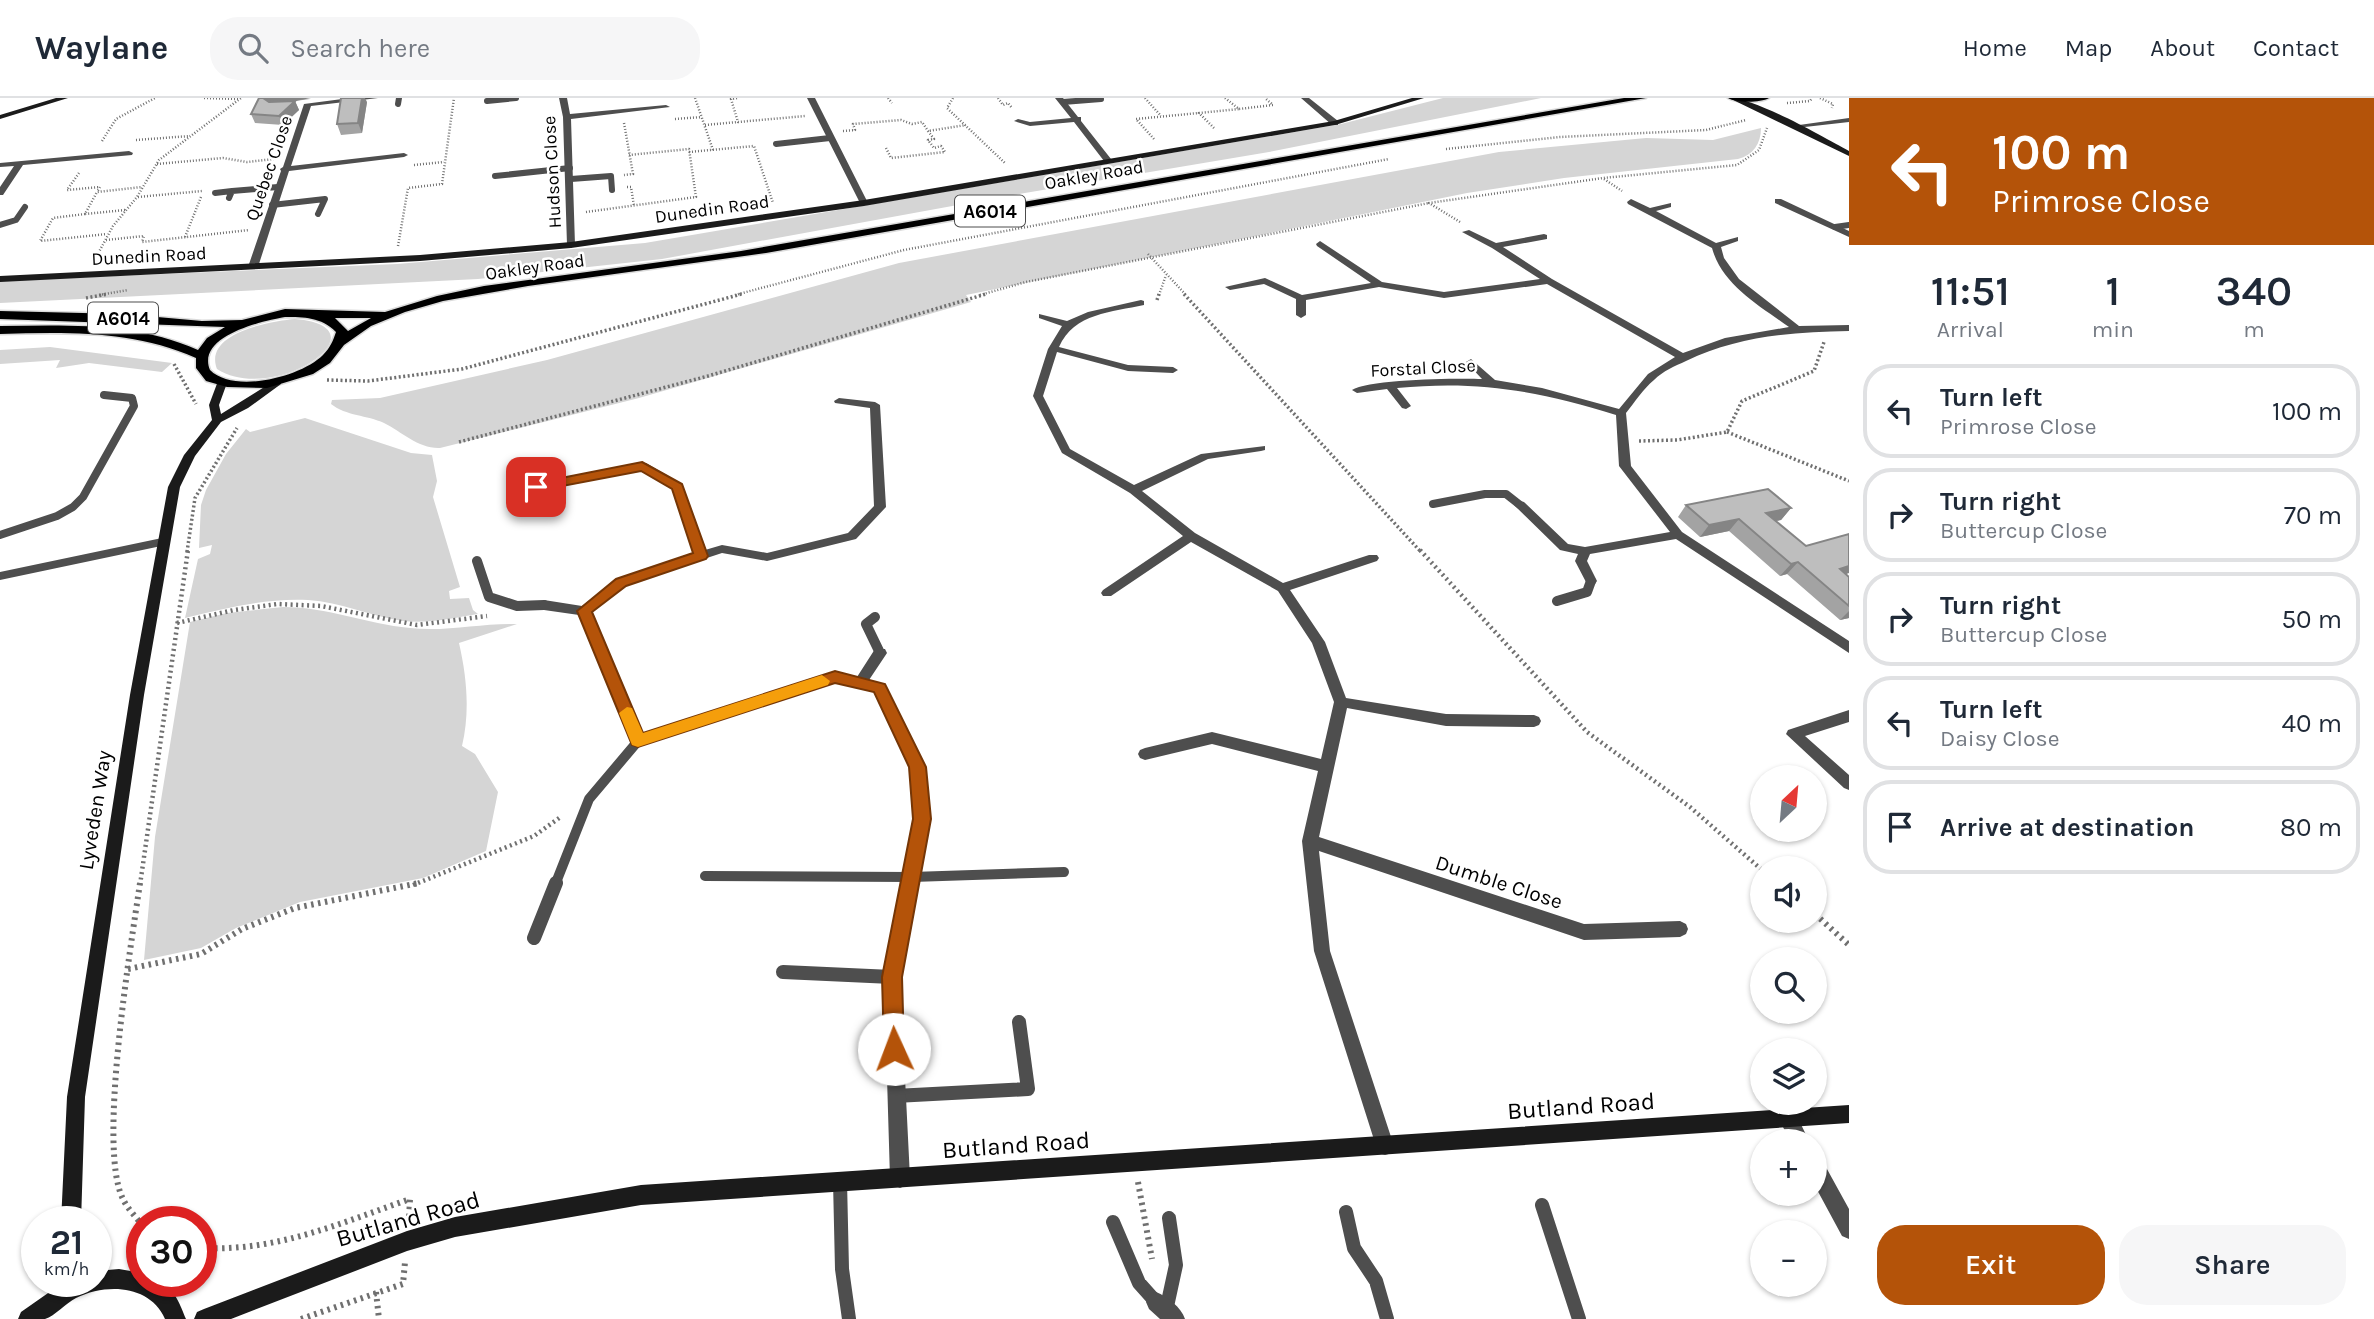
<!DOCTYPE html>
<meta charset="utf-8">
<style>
:root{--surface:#fff;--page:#f6f6f7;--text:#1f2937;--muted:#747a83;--line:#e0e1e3;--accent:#b45309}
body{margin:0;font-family:Karla,sans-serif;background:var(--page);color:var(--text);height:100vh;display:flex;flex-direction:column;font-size:26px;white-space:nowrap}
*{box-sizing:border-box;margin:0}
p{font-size:23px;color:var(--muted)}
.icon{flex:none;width:38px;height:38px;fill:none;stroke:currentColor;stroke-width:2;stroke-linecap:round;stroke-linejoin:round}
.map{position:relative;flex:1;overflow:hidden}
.panel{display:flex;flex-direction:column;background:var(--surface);width:525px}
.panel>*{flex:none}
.top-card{background:#b45309;color:#fff;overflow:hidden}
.needle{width:46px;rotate:26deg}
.controls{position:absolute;left:1750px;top:667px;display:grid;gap:14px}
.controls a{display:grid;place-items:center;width:77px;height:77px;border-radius:50%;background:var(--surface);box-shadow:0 2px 5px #0004;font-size:35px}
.speed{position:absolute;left:21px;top:1108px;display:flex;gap:14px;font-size:35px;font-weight:700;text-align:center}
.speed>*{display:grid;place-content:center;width:91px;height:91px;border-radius:50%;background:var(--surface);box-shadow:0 2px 5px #0004;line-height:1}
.speed small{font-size:18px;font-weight:400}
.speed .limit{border:10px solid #d22;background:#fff;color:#111}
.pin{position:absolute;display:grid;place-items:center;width:60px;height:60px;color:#fff;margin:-30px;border-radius:14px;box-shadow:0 4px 10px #0006}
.me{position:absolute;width:77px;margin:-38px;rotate:358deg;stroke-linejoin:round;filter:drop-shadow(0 0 5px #0008)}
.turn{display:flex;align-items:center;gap:24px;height:147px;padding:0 28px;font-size:32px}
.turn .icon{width:91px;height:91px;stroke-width:2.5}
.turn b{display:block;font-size:49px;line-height:60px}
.eta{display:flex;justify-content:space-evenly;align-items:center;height:119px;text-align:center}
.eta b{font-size:42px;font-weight:600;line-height:49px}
.cta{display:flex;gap:14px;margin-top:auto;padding:14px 28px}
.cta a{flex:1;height:80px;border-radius:28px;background:var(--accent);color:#fff;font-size:28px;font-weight:600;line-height:80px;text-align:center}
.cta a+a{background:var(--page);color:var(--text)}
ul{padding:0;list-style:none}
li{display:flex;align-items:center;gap:21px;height:94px;margin:0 14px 10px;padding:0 14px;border:4px solid var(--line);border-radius:28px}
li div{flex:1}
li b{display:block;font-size:26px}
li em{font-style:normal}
header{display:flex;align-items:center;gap:42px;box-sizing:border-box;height:98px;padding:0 35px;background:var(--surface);border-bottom:2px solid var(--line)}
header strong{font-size:33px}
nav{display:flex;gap:38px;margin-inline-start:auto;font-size:24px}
.search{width:490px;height:63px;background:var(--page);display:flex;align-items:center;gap:18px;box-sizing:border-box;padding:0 24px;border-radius:28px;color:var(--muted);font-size:26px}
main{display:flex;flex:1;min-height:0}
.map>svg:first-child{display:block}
.green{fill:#d5d5d5}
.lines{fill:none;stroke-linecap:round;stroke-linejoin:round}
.primary-casing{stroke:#dbdbdb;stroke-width:3}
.path-far3{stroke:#707070;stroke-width:2.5;stroke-dasharray:1 2;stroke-linecap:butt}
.path-far2{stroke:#707070;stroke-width:3.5;stroke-dasharray:2 2.5;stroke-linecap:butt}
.path-far1{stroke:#707070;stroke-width:4.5;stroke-dasharray:2 3.5;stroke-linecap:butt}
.path{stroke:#707070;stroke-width:6;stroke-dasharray:2.5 4.5;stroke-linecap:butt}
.lane-far3{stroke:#4e4e4e;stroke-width:6}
.lane-far2{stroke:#4e4e4e;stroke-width:8}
.lane-far1{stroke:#4e4e4e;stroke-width:10}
.lane{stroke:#4e4e4e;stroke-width:14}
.street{fill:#4e4e4e;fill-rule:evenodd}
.secondary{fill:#1b1b1b;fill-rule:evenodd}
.primary{fill:#000;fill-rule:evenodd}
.wall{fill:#a3a3a3}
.shaded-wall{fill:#858585}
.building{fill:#bebebe;stroke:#858585;stroke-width:2}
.route{fill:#b45309;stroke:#753606;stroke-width:2}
.slow{fill:#f59e0b}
.labels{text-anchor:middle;stroke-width:5;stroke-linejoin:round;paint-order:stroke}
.far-street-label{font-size:18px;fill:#000;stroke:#fff}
.shield{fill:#fff;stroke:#4c4c4c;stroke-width:2}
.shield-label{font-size:19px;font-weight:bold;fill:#000}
.street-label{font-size:21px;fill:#000;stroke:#fff}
.near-street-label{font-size:24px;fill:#000;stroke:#fff}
</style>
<header>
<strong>Waylane</strong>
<div class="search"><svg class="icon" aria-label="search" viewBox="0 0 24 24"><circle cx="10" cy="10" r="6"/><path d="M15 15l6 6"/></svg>Search here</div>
<nav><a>Home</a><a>Map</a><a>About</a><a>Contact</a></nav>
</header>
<main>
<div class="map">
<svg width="1849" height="1221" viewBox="0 0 1849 1221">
<rect width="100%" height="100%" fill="#fff"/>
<!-- green -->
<path class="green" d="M1443 0H1541L1269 54 1007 98 662 161 478 181 0 205V183L397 166 645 145 1341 26Z
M1761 30C1761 46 1753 57 1738 61L1564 80 1467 95 966 197 971 204 639 300 440 350C419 351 402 334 384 325 367 317 346 318 331 306L332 302 380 300 547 262 899 165 1499 54 1646 40 1713 42Z
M295 221C389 229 275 308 217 271 203 235 271 223 295 221Z
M50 249 172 265 162 274 89 265 56 270 60 262 0 266V252Z
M305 320 411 355 432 357 437 383 433 399 460 489 449 493 450 501 469 500 473 512 478 516C453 520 428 526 403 523 370 518 341 504 308 502 266 500 225 510 185 520L198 461 210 456 212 447 199 450 201 407 206 392 226 356 246 331 250 334Z
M283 509C328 509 366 526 410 530 446 534 481 525 517 526L459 545C467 580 470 614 462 648L475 656 498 694 486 753 423 780 300 804 236 830 201 850 144 862 155 739 190 524 227 515Z"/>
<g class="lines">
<defs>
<path id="primary" d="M1624 0H1646L766 155 528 188 443 203 405 214 371 228 344 247 330 265 313 276 267 290 227 289 206 283 196 270V260C133 232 67 234 0 236V228C67 227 136 224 198 252L207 240 225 229 0 221V213L124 216 202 223 242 222 285 211 385 214 437 198 484 188 741 153ZM285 219C304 219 321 219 336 234 333 243 330 250 323 257 301 279 234 296 210 272 196 238 262 223 285 219ZM335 220H371L348 233Z
M1728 0H1769C1760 5 1737 5 1728 0Z"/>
</defs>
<!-- primary casing -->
<use href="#primary" class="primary-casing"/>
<!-- path-far3 -->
<path class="path-far3" d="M204 0 238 1
M695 0 713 52
M737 0 731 1 738 24 805 18
M888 0 892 5
M953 0 947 10 1006 66
M998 0 1003 7 1008 5 1012 10
M1145 0 1161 18
M1225 0 1239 11 1273 7 1265 0
M1820 0 1833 6 1832 10
M1787 5 1810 3 1812 0
M675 21 702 19
M624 25 633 76 624 77
M705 27 738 24
M1214 30 1199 15 1239 11
M843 33 855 32 853 26 901 22 912 26 922 24 928 33
M1154 41 1136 21 1199 15
M136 42 190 38
M102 43 116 21 155 0
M886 50 891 60 945 54 941 48 934 50 928 42 934 41 928 33 966 27
M1446 51 1560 39 1706 32 1746 22
M689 54 754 48 773 105
M157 66 223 60 247 64 274 61
M414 67 444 64
M79 75 67 92 100 89 97 94
M1604 81 1622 93
M627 89H631L634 108
M138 99 202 93
M125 112 85 116 97 94 142 89
M586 114 696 99 689 51 629 57
M85 116 53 120 40 143 107 136
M1460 124 1429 105 1603 80 1737 67 1759 52 1767 30
M185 139 201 99
M106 142 144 138 142 144 249 132
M398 148 408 90 442 86 454 0
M1148 156 1186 197
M94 163 113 128 137 99 159 62 241 0
M99 197 128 192
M735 197 904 152 1389 61
M980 197 1026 184 1429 105
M1159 197 1166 177"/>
<!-- path-far2 -->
<path class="path-far2" d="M1184 196 1421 454
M86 200 108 196
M1157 202 1159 196
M174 266 196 306
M327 282 368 283 462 271 742 196
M1727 334 1849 383
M1639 343 1677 342 1727 334 1742 303 1814 273 1824 244
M459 344 708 278 986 196
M187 454 195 400 237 330"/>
<!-- path-far1 -->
<path class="path-far1" d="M1420 452 1587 634 1690 709 1762 772
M177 525 234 512 277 506 321 508 417 527 487 518
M140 787 188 452
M413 787 534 738 562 718"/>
<!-- path -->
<path class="path" d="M140 785C131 848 97 1050 123 1101 127 1110 136 1119 142 1127
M1815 816 1849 847
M128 871 201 856 242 831 295 810 419 785
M1138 1084 1152 1161
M201 1150C276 1154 341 1125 410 1101L409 1121
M376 1194 379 1221
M301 1221 403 1186 405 1164"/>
<!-- lane-far3 -->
<path class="lane-far3" d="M487 3 516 0
M1063 4 1101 1
M398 6 399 0
M776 46 830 40
M495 78 570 70
M571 81 611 78 612 92
M232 93 278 89
M215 95 232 93 229 100
M272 107 325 101 318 116
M0 127 16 122 25 109
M1835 129 1849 127"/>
<!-- lane-far2 -->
<path class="lane-far2" d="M1433 406 1485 396H1506L1520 407
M0 437 57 418 73 409 83 399 134 308 132 300 104 297"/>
<!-- lane-far1 -->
<path class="lane-far1" d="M477 463 489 499 517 508 544 507
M1557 503 1587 494 1591 483
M875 519 866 526 880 555
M705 778 912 779 1064 774
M555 787 589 701 638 643"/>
<!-- lane -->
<path class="lane" d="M534 840 556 785
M783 874 892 879
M895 998 1028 991 1019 924
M840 1083 842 1171 849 1221
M1542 1107 1579 1221
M1346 1114 1354 1150 1376 1183 1387 1221
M1113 1124 1139 1185 1156 1204
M1166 1213 1176 1167 1169 1120"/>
<!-- street -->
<path class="street" d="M350 0H378L311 8 291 68 404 55 408 57 404 59 289 73 258 169 250 171 248 169 281 73 280 71 283 69 304 6Z
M559 0H567L570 16 666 7 670 9 571 21 575 147 571 150 567 147 563 19Z
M807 0H815L868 105 867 107 860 105Z
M1055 0H1063L1078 19H1081V23L1111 61 1110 63H1104L1074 24 1030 28 1014 23 1018 21 1030 24 1071 20Z
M1301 0H1309L1338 23V27H1332Z
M1849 20V24L1796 30 1792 28Z
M129 53 133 55 132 57 23 67 3 97H0V89L14 68 0 69V65Z
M1631 101 1650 110 1671 105V109L1656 113 1716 145 1738 139V143L1721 149 1724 160 1739 181 1799 228 1849 227V233C1792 234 1738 238 1686 263 1675 268 1663 273 1654 282 1643 291 1635 304 1626 315L1631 368 1682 434 1849 543V555L1676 441 1590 456 1587 463 1597 483 1595 486H1587L1575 463 1578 456 1560 452 1514 407 1520 403 1524 404 1568 446 1585 449 1670 434 1619 368 1616 317C1538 293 1479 282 1397 290L1411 308 1406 311 1402 310 1387 291 1357 295 1352 292C1368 281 1459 280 1482 281L1466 264 1471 261 1495 282 1542 290 1619 311 1648 276 1675 259 1547 186 1444 200 1379 189 1306 202V217L1301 220 1296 217V201L1264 186 1230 192 1225 189 1265 180 1302 197 1371 185 1317 148 1316 146 1320 143 1382 184 1444 194 1540 181 1492 150 1462 134 1469 132 1496 145 1544 136 1547 137V141L1503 149 1552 181 1683 255 1725 240 1789 229C1760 208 1722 187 1712 150L1628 106 1627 104Z
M1775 101H1781L1849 133V139L1775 105Z
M1141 202 1144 203V207C1112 214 1074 215 1059 249L1128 267 1173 269 1178 272 1173 275 1128 273 1057 254 1043 298 1070 351 1134 387 1201 356 1265 348V352L1261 353 1208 361 1142 393 1195 435 1283 485 1369 457H1377L1379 460 1377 463 1290 492 1325 544 1346 600 1446 616 1534 617 1539 619 1541 623 1539 627 1534 629 1446 628 1347 610 1319 739 1584 826 1680 823 1686 826 1688 831 1686 836 1680 839 1584 842 1319 753 1330 853 1394 1048 1392 1055 1385 1057 1378 1055 1376 1048 1314 853 1302 743 1318 673 1212 646 1145 662 1140 660 1138 656 1140 652 1145 650 1212 634 1321 661 1334 604 1312 545 1278 493 1191 444 1111 498H1103L1101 495 1103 492 1183 438 1130 395 1062 355 1033 298 1048 251 1062 228 1039 220V216L1067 223 1088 214Z
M839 300 875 304 880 307 886 409 856 441 767 463 722 455 625 487 591 514 642 636 835 574 857 579 875 551H885L887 555 869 582 884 586 925 669 930 721 900 879 910 1080 907 1087 900 1090 893 1087 890 1080 884 879 914 721 911 669 874 594 835 584 638 649 633 647 631 643 579 517 544 512 538 507 544 502 582 508 617 481 694 456 673 391 640 372 536 393 532 392V386L536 385 646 365 682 386 705 452 722 447 767 455 848 435 874 408 870 310 835 305 834 303Z
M162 440 166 441 168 444 166 447 0 482V474Z
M1849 612V624L1805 638 1849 677V692L1844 690 1786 636 1788 632Z
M1788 1012 1795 1014 1809 1043H1790L1779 1021 1781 1014Z
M1815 1060 1822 1062 1849 1111V1141L1842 1138 1815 1088Z
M1156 1194C1168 1199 1181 1209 1185 1221H1160L1149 1211 1146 1204 1149 1197Z"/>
<!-- secondary -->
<path class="secondary" d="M56 0H68L0 21V17Z
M1412 0H1424L1335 27 864 108 571 150 420 163 0 184V178L420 157 571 144 864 102 1334 23Z
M1729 0C1756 0 1823 39 1849 53V58Z
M277 281 281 282V286L248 310 221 324 195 358 180 389 144 597 85 999 81 1124H61L67 999 130 597 168 389 184 357 212 322 209 307 218 283 222 282 227 285 219 307 221 316Z
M1849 1007V1025L641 1107 455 1139 407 1153 231 1221H194L197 1214 204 1211 407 1133 455 1119 641 1087Z
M119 1171 142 1175V1183C147 1183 155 1182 159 1183 174 1188 181 1209 186 1221H165C150 1187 107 1185 76 1200 66 1205 55 1218 45 1221 37 1221 25 1221 18 1221L21 1214 61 1186 66 1183H96V1173Z"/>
<!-- primary -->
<use href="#primary" class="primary"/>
</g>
<!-- wall -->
<path class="wall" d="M259 0 310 1 295 3 299 12 283 27 255 25 251 16Z
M367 4 362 35 341 37 337 26Z
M1686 407 1791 410 1781 422 1775 423 1806 448 1849 479V520L1840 522 1787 476 1780 478 1729 433 1700 439 1678 419Z"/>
<!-- shaded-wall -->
<path class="shaded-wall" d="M263 0H311L295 3 299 12 283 27 279 18Z
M362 0H365L367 4 362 35 358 25Z
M1791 410 1781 422 1756 427 1766 415Z
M1739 421 1729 433 1700 439 1709 427Z
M1798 464 1787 476 1780 478 1791 466Z
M1849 468V475L1829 483 1840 471Z
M1849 513V520L1840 522Z"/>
<!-- building -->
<path class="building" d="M259 0H263L269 4 295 3 279 18 251 16Z
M341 0H362L358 25 337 26Z
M1768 391 1791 410 1766 415 1806 448 1849 436V468L1840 471 1849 479V508L1798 464 1791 466 1739 421 1709 427 1686 407Z"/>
<!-- route -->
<path class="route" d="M642 364 682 386 708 458 706 461 626 488 592 514 643 635 835 573 885 586 926 669 931 721 902 879 904 951 901 958 894 961 887 958 884 951 882 879 913 721 909 669 874 594 835 585 638 649 632 647 577 513 616 481 693 455 672 391 641 373 536 393 529 389 536 385Z"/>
<!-- slow -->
<path class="slow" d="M822 577 830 583 828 587 638 649 632 647 619 615 627 609 632 610 643 635Z"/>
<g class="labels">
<!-- far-street labels -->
<g class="far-street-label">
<text transform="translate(269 70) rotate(-71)" y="6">Quebec Close</text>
<text transform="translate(552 74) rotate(-93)" y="6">Hudson Close</text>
<text transform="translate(1094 77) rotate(-10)" y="6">Oakley Road</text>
<text transform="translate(712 111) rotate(-8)" y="6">Dunedin Road</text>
<text transform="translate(149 158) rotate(-3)" y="6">Dunedin Road</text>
<text transform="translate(535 169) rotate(-8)" y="6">Oakley Road</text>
<text transform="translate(1423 270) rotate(-3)" y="6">Forstal Close</text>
</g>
<!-- shield labels -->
<g class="shield">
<rect x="955" y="97.5" width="70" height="31" rx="5"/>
<rect x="88" y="204.5" width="70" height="31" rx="5"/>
</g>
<g class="shield-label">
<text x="990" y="120">A6014</text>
<text x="123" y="227">A6014</text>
</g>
<!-- street labels -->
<g class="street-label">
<text transform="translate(95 712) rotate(-81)" y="7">Lyveden Way</text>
<text transform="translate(1499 784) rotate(18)" y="7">Dumble Close</text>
</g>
<!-- near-street labels -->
<g class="near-street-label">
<text transform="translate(1581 1008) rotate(-4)" y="8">Butland Road</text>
<text transform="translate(1016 1047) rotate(-4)" y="8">Butland Road</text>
<text transform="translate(408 1121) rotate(-16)" y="8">Butland Road</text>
</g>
</g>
</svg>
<div class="controls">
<a><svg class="needle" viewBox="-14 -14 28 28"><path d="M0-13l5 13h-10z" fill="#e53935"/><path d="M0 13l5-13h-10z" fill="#747a83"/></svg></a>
<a><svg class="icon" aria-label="sound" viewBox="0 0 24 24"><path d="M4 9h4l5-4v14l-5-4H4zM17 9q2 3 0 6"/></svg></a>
<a><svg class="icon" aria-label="search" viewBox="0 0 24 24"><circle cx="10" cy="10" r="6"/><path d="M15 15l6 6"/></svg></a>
<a><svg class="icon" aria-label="layers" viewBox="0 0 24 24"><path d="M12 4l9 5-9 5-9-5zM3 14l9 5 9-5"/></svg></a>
<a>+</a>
<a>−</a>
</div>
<div class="speed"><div>21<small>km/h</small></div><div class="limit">30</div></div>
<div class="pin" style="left:536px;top:389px;background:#d93025"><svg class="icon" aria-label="arrive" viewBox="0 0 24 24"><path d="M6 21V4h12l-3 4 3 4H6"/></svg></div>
<svg class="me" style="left:894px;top:951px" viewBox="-20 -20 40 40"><circle r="19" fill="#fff"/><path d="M0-13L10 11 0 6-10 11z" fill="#b45309"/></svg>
</div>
<section class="panel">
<div class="top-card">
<div class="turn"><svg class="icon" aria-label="left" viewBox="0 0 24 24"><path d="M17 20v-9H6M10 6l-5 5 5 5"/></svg><div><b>100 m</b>Primrose Close</div></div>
</div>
<div class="eta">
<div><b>11:51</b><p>Arrival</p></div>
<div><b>1</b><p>min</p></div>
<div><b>340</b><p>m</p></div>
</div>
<ul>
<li><svg class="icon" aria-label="left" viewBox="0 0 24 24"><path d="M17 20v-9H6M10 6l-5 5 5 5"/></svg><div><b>Turn left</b><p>Primrose Close</p></div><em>100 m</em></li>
<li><svg class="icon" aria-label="right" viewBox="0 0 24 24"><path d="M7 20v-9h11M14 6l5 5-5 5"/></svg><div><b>Turn right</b><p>Buttercup Close</p></div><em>70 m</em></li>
<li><svg class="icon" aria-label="right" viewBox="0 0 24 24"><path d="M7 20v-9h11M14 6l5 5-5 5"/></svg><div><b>Turn right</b><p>Buttercup Close</p></div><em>50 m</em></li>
<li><svg class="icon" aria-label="left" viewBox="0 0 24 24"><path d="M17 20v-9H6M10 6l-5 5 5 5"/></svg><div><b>Turn left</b><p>Daisy Close</p></div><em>40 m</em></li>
<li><svg class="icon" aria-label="arrive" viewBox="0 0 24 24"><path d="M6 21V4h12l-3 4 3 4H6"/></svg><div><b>Arrive at destination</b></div><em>80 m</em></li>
</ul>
<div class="cta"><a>Exit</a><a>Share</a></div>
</section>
</main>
